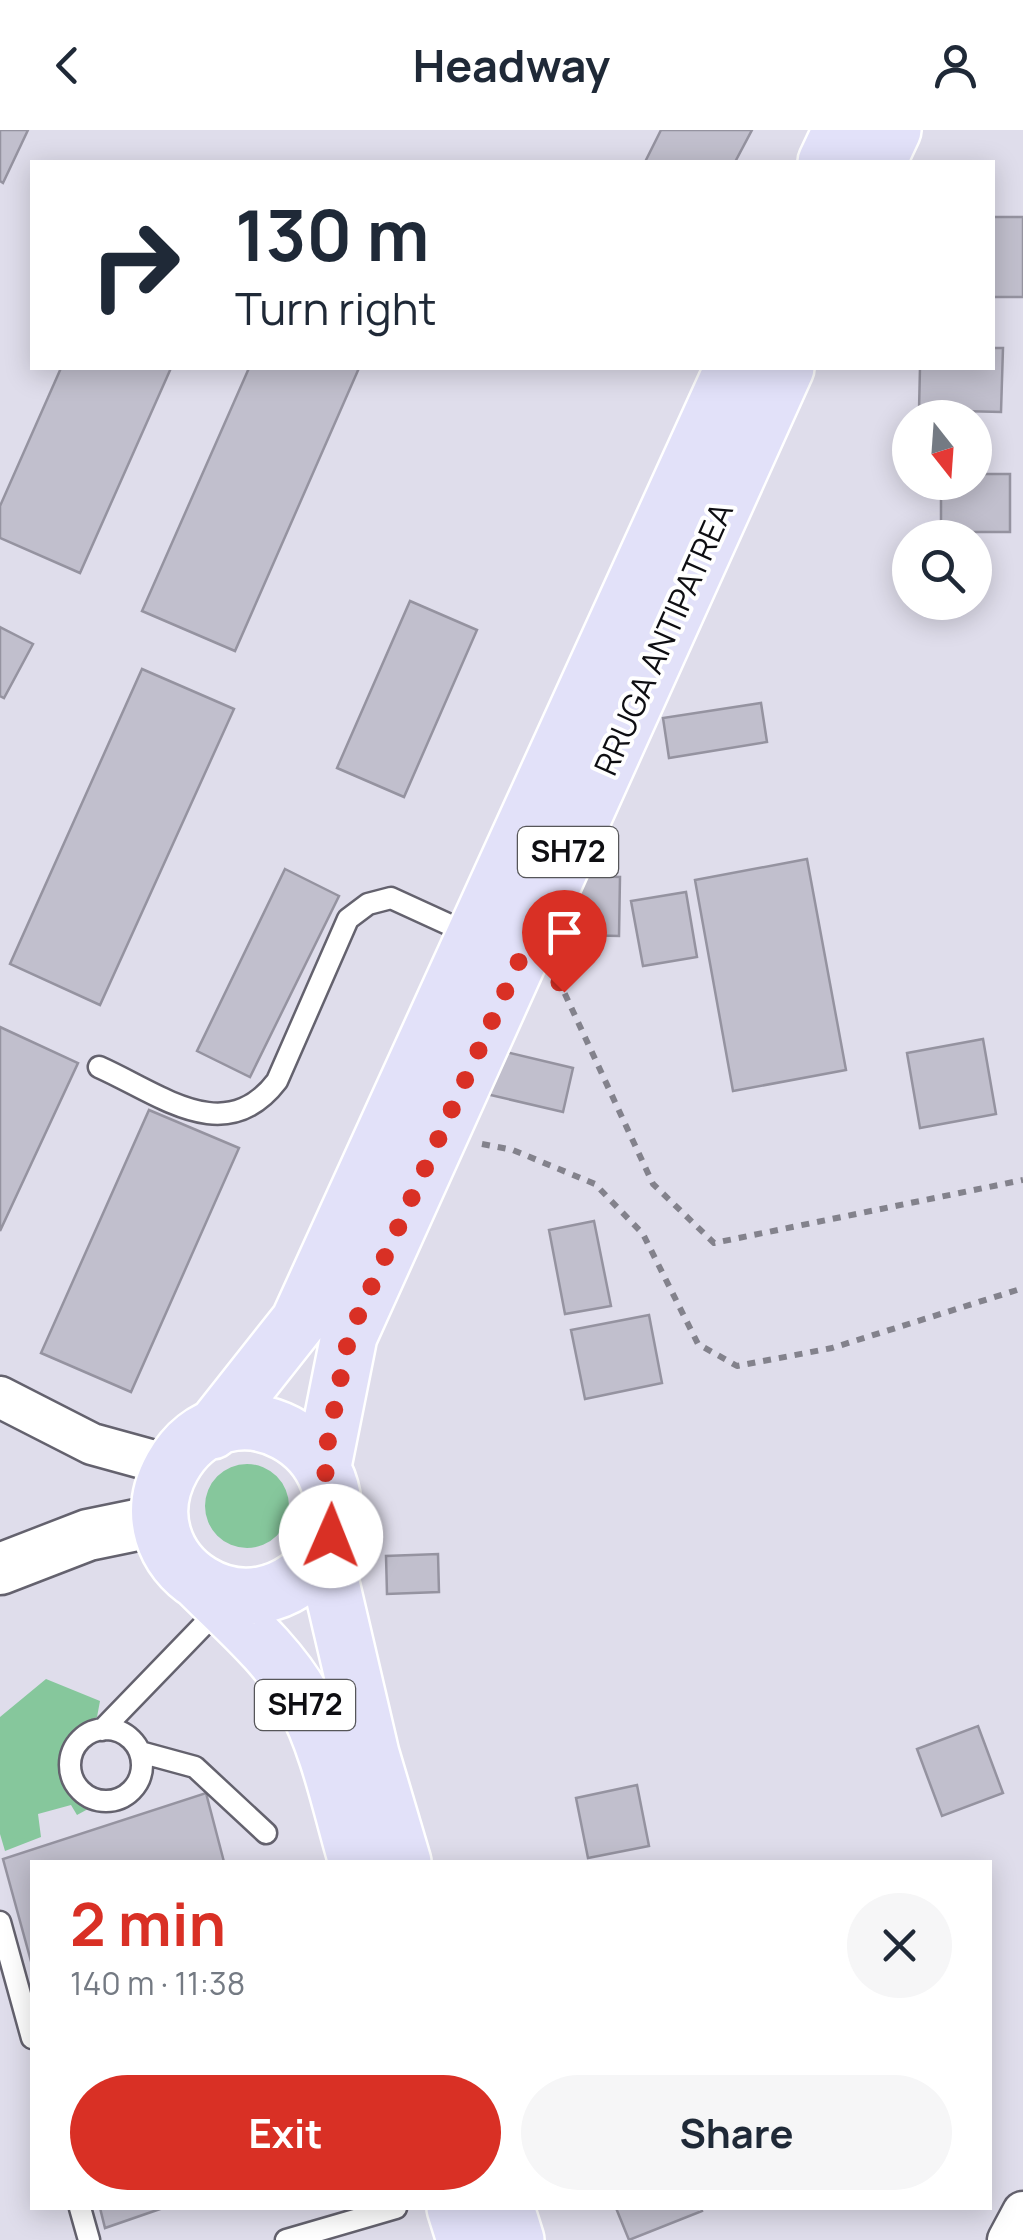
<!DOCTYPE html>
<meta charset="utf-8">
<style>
:root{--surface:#fff;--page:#f6f6f7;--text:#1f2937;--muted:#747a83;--accent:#d93025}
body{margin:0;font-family:Manrope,sans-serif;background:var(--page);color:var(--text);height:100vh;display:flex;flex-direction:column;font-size:38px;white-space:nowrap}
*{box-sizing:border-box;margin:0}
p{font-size:32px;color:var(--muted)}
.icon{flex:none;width:55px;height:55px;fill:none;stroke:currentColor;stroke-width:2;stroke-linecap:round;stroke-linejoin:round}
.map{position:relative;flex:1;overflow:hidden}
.drawer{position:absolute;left:30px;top:1730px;width:962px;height:350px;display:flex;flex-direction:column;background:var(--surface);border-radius:0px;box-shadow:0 5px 25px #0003}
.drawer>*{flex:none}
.hud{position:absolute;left:30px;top:30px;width:965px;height:210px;border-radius:0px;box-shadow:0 5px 25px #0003;background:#fff;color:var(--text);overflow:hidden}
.needle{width:65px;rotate:163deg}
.fabs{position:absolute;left:892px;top:270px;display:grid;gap:20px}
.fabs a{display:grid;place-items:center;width:100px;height:100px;border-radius:50%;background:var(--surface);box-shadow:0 5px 25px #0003;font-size:50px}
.pin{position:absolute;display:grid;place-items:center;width:85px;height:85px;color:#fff;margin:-102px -42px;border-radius:50% 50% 50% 0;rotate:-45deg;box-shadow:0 0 10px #0007}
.pin .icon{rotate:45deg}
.me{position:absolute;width:110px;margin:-55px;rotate:1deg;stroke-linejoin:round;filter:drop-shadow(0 0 8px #0008)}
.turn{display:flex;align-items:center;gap:35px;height:210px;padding:0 40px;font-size:45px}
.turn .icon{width:130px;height:130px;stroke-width:2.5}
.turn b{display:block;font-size:70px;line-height:85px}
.round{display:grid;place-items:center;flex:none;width:105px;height:105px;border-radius:52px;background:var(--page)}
.overview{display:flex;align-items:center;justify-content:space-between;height:170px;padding:0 40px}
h1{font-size:60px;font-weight:700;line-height:75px;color:var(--accent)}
.action{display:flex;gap:20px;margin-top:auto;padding:20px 40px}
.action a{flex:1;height:115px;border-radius:60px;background:var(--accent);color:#fff;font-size:40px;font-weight:700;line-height:115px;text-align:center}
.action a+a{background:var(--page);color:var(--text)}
header{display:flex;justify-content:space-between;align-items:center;height:130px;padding:0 40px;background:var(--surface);font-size:45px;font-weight:700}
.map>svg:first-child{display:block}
.green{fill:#86c79c}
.building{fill:#c1bfcd;stroke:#9593a0;stroke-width:2.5}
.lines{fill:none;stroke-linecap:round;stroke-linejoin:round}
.service-casing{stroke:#64626e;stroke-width:25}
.minor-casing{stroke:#64626e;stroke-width:45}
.tertiary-casing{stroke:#64626e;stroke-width:55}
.primary-casing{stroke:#fff;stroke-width:60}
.path{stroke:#83828c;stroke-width:6;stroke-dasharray:8 8;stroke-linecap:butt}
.service{stroke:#fff;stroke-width:20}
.minor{stroke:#fff;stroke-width:40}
.tertiary{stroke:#fff;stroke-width:50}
.primary{stroke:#e2e1f9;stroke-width:55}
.route{stroke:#d93025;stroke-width:18;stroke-dasharray:0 32.4}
.labels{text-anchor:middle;stroke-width:8;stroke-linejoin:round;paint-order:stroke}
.shield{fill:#fff;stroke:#565659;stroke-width:2.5}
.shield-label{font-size:30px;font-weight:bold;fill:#0e0e12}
.street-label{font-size:32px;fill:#0e0e12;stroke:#fff}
</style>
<header><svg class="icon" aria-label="back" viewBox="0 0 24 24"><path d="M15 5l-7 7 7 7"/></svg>Headway<svg class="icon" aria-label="person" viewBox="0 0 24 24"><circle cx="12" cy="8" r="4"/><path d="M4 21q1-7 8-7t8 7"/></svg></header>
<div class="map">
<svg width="1023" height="2110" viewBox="0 0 1023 2110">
<rect width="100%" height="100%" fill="#dfddeb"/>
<!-- green -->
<path class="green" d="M205 1376a42 42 0 1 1 84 0a42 42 0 1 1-84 0Z
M46 1549 100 1571 97 1587C61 1602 50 1627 73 1662 77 1669 84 1671 88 1679L77 1685 71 1675 38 1684 41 1707 5 1721 0 1704V1587Z"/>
<!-- building -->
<path class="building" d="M0 0H28L3 53 0 51Z
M661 0H752L735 32H645Z
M992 87H1023V167H992Z
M992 218H1003L1001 282 919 280 920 238H992Z
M61 238H171L80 443 0 408V376Z
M249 238H359L235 521 142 481Z
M975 344H1010V402H941V352H975Z
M410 471 477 500 404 667 337 638Z
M0 497 33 514 4 568 0 566Z
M142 539 234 579 100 875 10 834Z
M761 573 767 612 669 628 663 588Z
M807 729 846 940 733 961 695 750Z
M285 739 339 766 250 947 197 921Z
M580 746 620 747 619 806 578 805Z
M686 762 697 827 643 836 631 771Z
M0 897 78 933 0 1101Z
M983 909 996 984 920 998 907 923Z
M493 919 573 938 563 982 482 963Z
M149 980 239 1018 131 1262 41 1223Z
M594 1091 611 1176 565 1184 549 1100Z
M649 1185 662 1253 585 1269 571 1200Z
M438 1424 439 1462 387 1464 386 1426Z
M978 1596 1003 1663 942 1686 917 1619Z
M637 1655 649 1716 588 1728 576 1668Z
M206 1663 224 1732H32V1835L3 1729Z
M100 2078H163L105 2098Z
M616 2078H701L702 2081 629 2110Z"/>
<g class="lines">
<defs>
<path id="service" d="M99 937C160 964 225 1019 277 951L348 789 368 774 391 768 474 806
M70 1635a36 36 0 1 1 72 0a36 36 0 1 1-72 0Z
M102 1600 221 1477
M140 1622 195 1637 266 1703
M0 1792 32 1908
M80 2078 89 2110
M286 2110 396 2078"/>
<path id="minor" d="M0 1267 92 1314 172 1336
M1008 2110 1023 2082"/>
<path id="tertiary" d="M0 1439 88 1405 161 1390"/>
<path id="primary" d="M826 32 841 0
M878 32 893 0
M212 1301 299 1191 733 238
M323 1336 349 1206 786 238
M324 1423C250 1522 119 1432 172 1337 226 1240 371 1314 324 1423L371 1624 403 1732
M199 1452C235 1488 278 1524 303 1569 330 1619 341 1679 357 1732
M455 2078 465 2110
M506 2078 516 2110"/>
</defs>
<!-- service casing -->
<use href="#service" class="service-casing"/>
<!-- minor casing -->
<use href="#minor" class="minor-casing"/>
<!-- tertiary casing -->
<use href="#tertiary" class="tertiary-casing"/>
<!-- primary casing -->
<use href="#primary" class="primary-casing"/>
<!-- path -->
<path class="path" d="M558 849 653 1054 714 1113 1023 1050
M482 1014 513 1020 595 1054 643 1104 698 1214 737 1236 832 1218 1017 1160"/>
<!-- service -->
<use href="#service" class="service"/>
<!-- minor -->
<use href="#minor" class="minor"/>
<!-- tertiary -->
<use href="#tertiary" class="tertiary"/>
<!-- primary -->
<use href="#primary" class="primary"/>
</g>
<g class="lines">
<!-- route -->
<path class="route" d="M331 1406 335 1370 323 1336 349 1206 534 798 564 862"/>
</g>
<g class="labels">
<!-- shield labels -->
<g class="shield">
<rect x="518" y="697" width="100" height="50" rx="8"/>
<rect x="255" y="1550" width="100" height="50" rx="8"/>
</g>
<g class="shield-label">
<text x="568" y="732">SH72</text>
<text x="305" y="1585">SH72</text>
</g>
<!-- street labels -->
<g class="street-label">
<text transform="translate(664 509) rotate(-66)" y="11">RRUGA ANTIPATREA</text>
</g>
</g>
</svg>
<div class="fabs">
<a><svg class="needle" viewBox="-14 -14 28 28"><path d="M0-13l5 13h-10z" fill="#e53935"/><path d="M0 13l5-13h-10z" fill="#747a83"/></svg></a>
<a><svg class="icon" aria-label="search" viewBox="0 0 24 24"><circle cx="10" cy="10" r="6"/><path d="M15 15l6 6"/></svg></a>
</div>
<div class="pin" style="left:564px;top:862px;background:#d93025"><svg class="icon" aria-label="arrive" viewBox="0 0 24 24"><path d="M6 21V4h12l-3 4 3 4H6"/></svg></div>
<svg class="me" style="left:331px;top:1406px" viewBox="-20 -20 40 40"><circle r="19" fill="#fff"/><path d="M0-13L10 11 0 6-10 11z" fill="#d93025"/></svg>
<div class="hud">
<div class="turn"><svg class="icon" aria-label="right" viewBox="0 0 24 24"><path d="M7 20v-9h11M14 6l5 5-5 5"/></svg><div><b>130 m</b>Turn right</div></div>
</div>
<section class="drawer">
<div class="overview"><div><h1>2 min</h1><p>140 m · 11:38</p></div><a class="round"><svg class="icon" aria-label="close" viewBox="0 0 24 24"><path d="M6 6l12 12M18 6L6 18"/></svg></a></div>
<div class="action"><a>Exit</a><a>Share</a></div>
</section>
</div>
